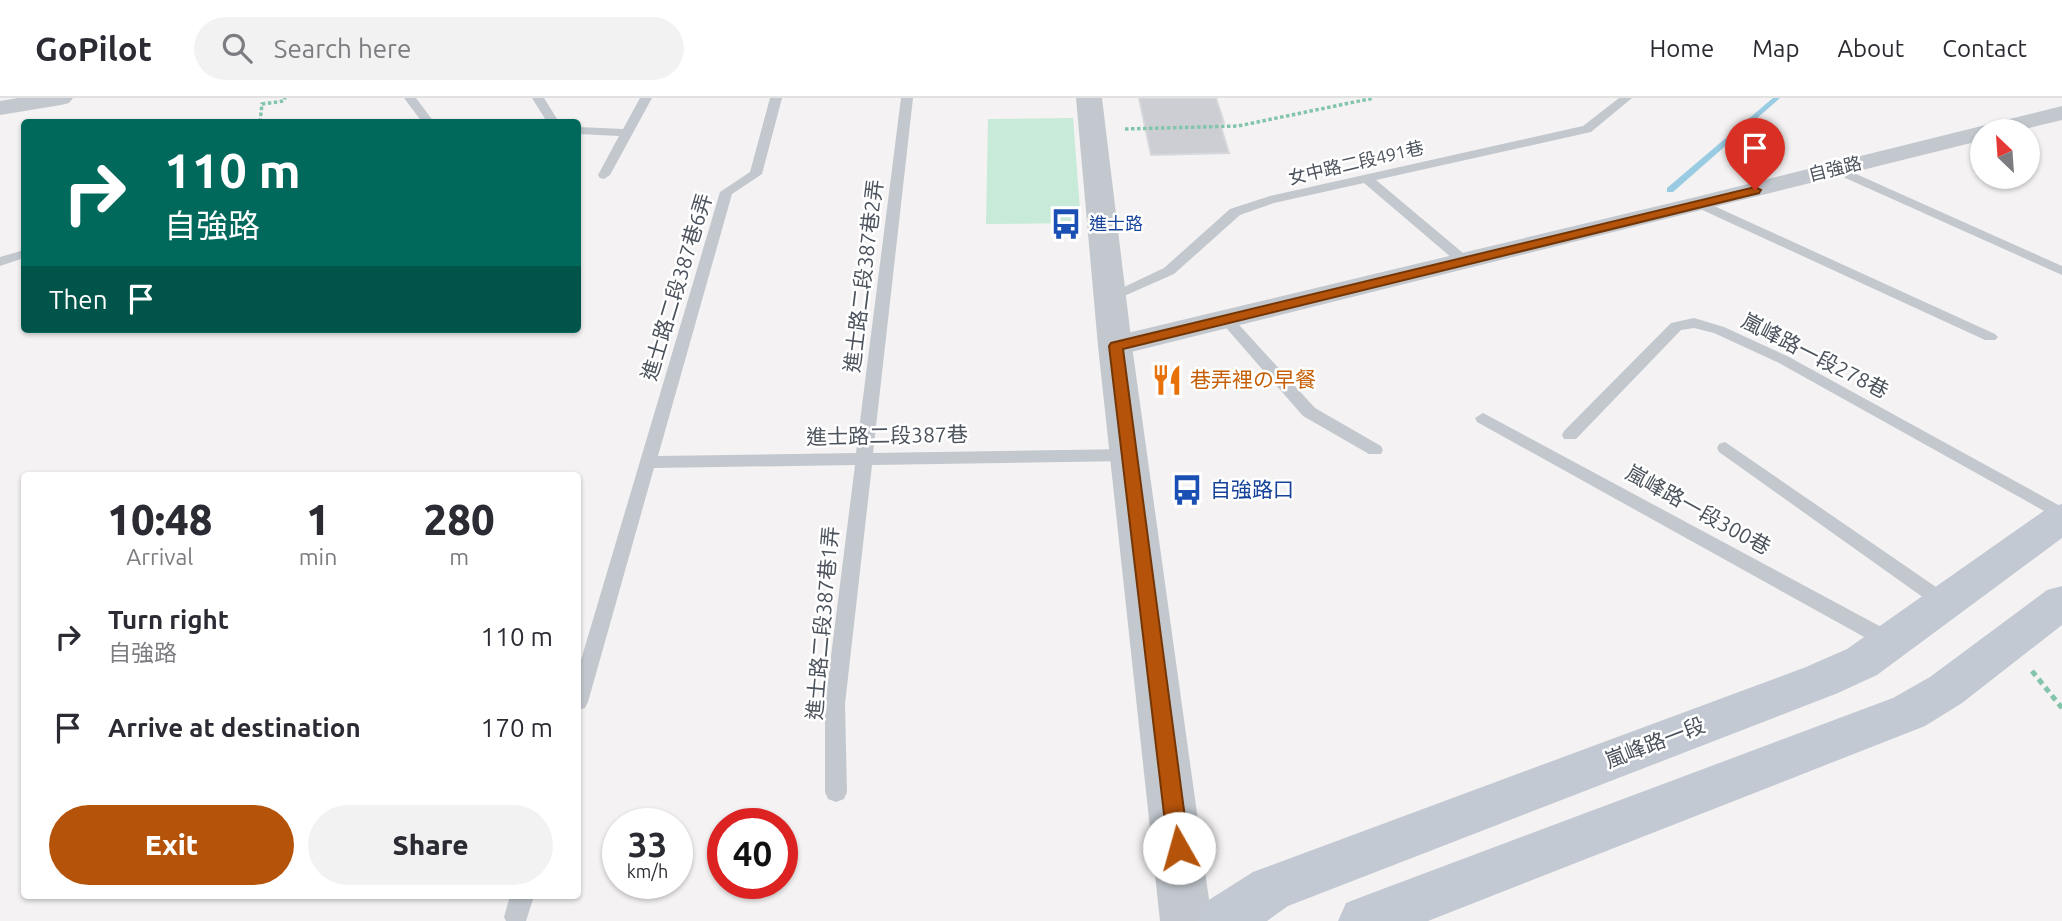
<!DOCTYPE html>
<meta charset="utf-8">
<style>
:root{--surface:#fff;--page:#f2f2f3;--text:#2b2b33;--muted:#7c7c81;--line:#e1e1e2;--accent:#b45309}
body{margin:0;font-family:Ubuntu,"Noto Sans TC","Noto Sans JP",sans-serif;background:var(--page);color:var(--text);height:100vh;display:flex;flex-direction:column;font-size:26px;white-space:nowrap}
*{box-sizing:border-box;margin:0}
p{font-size:23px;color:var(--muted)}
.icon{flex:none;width:38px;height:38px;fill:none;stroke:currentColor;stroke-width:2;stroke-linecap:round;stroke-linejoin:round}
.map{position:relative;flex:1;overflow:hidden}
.panel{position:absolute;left:21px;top:374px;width:560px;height:427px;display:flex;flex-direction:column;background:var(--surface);border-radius:7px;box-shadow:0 2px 5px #0004}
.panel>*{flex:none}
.banner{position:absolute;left:21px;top:21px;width:560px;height:214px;border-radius:7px;box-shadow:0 2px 5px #0004;background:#00695c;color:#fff;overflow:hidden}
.needle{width:46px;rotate:335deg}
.tools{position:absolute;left:1970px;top:21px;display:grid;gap:14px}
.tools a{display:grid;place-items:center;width:70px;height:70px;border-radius:50%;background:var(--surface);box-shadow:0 2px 5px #0004;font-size:35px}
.speed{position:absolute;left:602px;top:710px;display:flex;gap:14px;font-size:35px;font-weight:700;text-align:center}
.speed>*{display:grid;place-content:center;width:91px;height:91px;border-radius:50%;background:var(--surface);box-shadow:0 2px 5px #0004;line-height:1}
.speed small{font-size:18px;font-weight:400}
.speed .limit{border:10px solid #d22;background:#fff;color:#111}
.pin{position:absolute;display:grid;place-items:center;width:60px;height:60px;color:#fff;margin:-72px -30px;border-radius:50% 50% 50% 0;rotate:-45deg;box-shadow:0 0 7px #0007}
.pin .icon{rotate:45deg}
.me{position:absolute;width:77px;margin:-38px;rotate:353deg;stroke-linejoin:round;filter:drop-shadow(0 0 5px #0008)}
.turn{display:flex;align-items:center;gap:24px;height:147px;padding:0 28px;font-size:32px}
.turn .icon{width:91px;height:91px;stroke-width:2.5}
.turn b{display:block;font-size:49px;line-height:60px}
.then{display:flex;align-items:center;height:66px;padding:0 28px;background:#0003;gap:14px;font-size:26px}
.eta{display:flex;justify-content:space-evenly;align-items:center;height:119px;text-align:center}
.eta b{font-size:42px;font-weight:800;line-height:49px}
.button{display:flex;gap:14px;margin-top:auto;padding:14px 28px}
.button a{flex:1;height:80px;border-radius:42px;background:var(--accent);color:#fff;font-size:28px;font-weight:800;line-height:80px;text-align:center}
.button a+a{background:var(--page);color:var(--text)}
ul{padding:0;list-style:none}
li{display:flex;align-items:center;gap:21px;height:91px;padding:0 28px}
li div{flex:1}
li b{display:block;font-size:26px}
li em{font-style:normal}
header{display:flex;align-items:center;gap:42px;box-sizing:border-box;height:98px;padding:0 35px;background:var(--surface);border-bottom:2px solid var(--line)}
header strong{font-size:33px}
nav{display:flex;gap:38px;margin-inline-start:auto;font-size:24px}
.search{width:490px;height:63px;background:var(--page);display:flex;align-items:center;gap:18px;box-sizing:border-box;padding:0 24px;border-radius:38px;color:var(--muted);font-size:26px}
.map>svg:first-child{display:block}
.green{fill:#c7ebd8}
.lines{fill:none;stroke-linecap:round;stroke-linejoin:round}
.stream{fill:#99cce3;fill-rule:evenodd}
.building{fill:#cdced3;stroke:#d7d8dc;stroke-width:2}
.path-far1{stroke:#83c5ab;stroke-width:3.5;stroke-dasharray:3.5 2.5;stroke-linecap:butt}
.path{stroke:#83c5ab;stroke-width:5;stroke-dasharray:6 4.5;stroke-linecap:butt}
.service{fill:#c2c8ce;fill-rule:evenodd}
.minor{fill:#c2c8ce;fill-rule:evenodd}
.tertiary{fill:#c2c8ce;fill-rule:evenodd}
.secondary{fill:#c2c9d3;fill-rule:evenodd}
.route{fill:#b45309;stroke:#753606;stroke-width:2}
.labels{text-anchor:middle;stroke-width:5;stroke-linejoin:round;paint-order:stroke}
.far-street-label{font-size:18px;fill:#4c535d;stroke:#fff}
.far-transit-label{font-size:18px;fill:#164399;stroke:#fff;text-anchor:start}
.street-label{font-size:21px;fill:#4c535d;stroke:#fff}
.food-label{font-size:21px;fill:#c56008;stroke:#fff;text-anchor:start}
.transit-label{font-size:21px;fill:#164399;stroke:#fff;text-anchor:start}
</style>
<header>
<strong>GoPilot</strong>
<div class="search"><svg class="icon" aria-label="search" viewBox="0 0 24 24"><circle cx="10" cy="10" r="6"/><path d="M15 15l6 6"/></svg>Search here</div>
<nav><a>Home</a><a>Map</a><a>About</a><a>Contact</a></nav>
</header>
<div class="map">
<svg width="2062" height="823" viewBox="0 0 2062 823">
<rect width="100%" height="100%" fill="#f4f2f2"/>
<!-- green -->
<path class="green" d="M1073 20 1081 125 986 126 988 21Z"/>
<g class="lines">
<!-- stream -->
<path class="stream" d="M1773 0H1780L1673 94H1667V90Z"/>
</g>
<!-- building -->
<path class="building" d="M1139 0H1216L1224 25 1220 26 1229 55 1151 57Z"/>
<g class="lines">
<!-- path-far1 -->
<path class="path-far1" d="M260 24 262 6 284 3 285 0
M1125 31 1238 28 1374 0"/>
<!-- path -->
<path class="path" d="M2032 573 2062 610"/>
<!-- service -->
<path class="service" d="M404 0H416L434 24H422Z
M532 0H544L559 24H547Z
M640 0H652L610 77 604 81 600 80 598 77 619 38 578 36V29L623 31Z
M770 0H782L762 76 732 96 658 358 856 355 901 0H913L873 355 1129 351 1137 357 1129 363 872 367 845 606 847 694 844 701 836 704 828 701 825 694V606L855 367 654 370 588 604 585 610 578 612V572L720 94 750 74Z
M1619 0H1632L1591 34 1376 82 1469 160V166H1459L1364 85 1274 105 1240 117 1174 176 1115 202 1110 203 1103 199 1164 170 1230 111 1270 98 1583 28Z
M1836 67 2062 168V177L1832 74V68Z
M1701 102 1995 236 1998 239 1995 242H1985L1696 109V103Z
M24 152V160L0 168V159Z
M1226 216 1231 218 1315 310 1381 348 1383 352 1381 356H1369L1303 318 1221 224 1219 221Z
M1694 220 1724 229 1789 259 2062 409V423L1779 265 1714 235 1694 230 1681 232 1576 341H1564L1562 337 1564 333 1671 225Z
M1483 315 1898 538 1901 544 1898 550 1891 552 1884 550 1477 324 1475 320Z
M1725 344 1952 500 1954 505 1952 510 1945 512 1938 510 1719 354 1717 350 1719 346Z
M510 798H534L526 823H506L504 819Z"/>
<!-- minor -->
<path class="minor" d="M18 0H73L69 5 61 7 0 17V3Z
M2062 8V22L2017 33H1983V42L1115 258 1104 255 1100 248 1104 241 1115 238 1700 98Z"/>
<!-- tertiary -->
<path class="tertiary" d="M1076 0H1102L1132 248 1212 823H1160L1098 248Z"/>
<!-- secondary -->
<path class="secondary" d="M2062 406V440L1877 577 1838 595 1288 808 1267 823H1196L1204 805 1253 774 1806 569 1847 551 2048 410Z
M2062 488V527L1962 605 1925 628 1428 823H1338L1346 805 1364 798 1893 600 1930 579 2047 492Z"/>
</g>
<!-- route -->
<path class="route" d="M1755 89 1761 92 1759 95 1123 251 1189 750 1186 756 1179 759 1171 756 1168 750 1109 248 1111 245Z"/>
<!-- icons -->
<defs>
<symbol id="bus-bare" viewBox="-9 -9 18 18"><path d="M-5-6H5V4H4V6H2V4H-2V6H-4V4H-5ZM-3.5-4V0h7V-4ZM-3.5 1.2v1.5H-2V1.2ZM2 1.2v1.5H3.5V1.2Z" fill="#1a4fb4" stroke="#fff" stroke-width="2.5" paint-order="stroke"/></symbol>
<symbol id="restaurant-bare" viewBox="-9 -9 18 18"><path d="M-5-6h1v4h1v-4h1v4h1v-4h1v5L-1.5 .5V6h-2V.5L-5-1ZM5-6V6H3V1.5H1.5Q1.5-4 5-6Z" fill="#e8710a" stroke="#fff" stroke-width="2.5" paint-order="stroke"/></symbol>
</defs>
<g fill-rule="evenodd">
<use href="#bus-bare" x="1044" y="104" width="44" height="44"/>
<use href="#restaurant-bare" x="1145" y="260" width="44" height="44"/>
<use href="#bus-bare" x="1165" y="370" width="44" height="44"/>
</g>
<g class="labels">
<!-- far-street labels -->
<g class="far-street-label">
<text transform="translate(1356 65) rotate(-13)" y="6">女中路二段491巷</text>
<text transform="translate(1835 71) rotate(-14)" y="6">自強路</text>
</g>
<!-- far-transit labels -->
<g class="far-transit-label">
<text x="1089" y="132">進士路</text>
</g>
<!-- street labels -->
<g class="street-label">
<text transform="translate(864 178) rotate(-83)" y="7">進士路二段387巷2弄</text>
<text transform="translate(677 189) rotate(-73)" y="7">進士路二段387巷6弄</text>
<text transform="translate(1815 258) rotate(27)" y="7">嵐峰路一段278巷</text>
<text transform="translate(887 338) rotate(-1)" y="7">進士路二段387巷</text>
<text transform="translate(1698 412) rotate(29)" y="7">嵐峰路一段300巷</text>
<text transform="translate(823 525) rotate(-85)" y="7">進士路二段387巷1弄</text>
<text transform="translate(1655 645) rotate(-21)" y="7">嵐峰路一段</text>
</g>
<!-- food labels -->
<g class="food-label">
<text x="1190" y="289">巷弄裡の早餐</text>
</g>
<!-- transit labels -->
<g class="transit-label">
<text x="1210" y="399">自強路口</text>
</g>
</g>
</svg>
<div class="tools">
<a><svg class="needle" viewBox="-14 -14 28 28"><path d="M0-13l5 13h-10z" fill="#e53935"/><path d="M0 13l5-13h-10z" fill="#7c7c81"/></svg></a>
</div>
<div class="speed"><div>33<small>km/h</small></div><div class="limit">40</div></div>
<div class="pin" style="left:1755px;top:92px;background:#d93025"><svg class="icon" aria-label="arrive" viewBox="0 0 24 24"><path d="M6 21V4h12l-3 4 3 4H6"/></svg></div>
<svg class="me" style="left:1179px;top:750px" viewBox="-20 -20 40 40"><circle r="19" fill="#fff"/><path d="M0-13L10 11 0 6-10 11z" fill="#b45309"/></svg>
<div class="banner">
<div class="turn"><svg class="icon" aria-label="right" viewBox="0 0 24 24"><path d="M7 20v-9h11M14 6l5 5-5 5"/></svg><div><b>110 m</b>自強路</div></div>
<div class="then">Then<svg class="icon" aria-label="arrive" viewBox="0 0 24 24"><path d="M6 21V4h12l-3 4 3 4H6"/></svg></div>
</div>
<section class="panel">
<div class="eta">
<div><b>10:48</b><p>Arrival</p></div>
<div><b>1</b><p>min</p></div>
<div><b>280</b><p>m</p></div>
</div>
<ul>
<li><svg class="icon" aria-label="right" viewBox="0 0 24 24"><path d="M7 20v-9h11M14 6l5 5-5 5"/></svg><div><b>Turn right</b><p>自強路</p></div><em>110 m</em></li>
<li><svg class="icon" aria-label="arrive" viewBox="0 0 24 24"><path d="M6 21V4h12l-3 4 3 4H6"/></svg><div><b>Arrive at destination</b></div><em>170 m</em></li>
</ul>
<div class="button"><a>Exit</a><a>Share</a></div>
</section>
</div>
